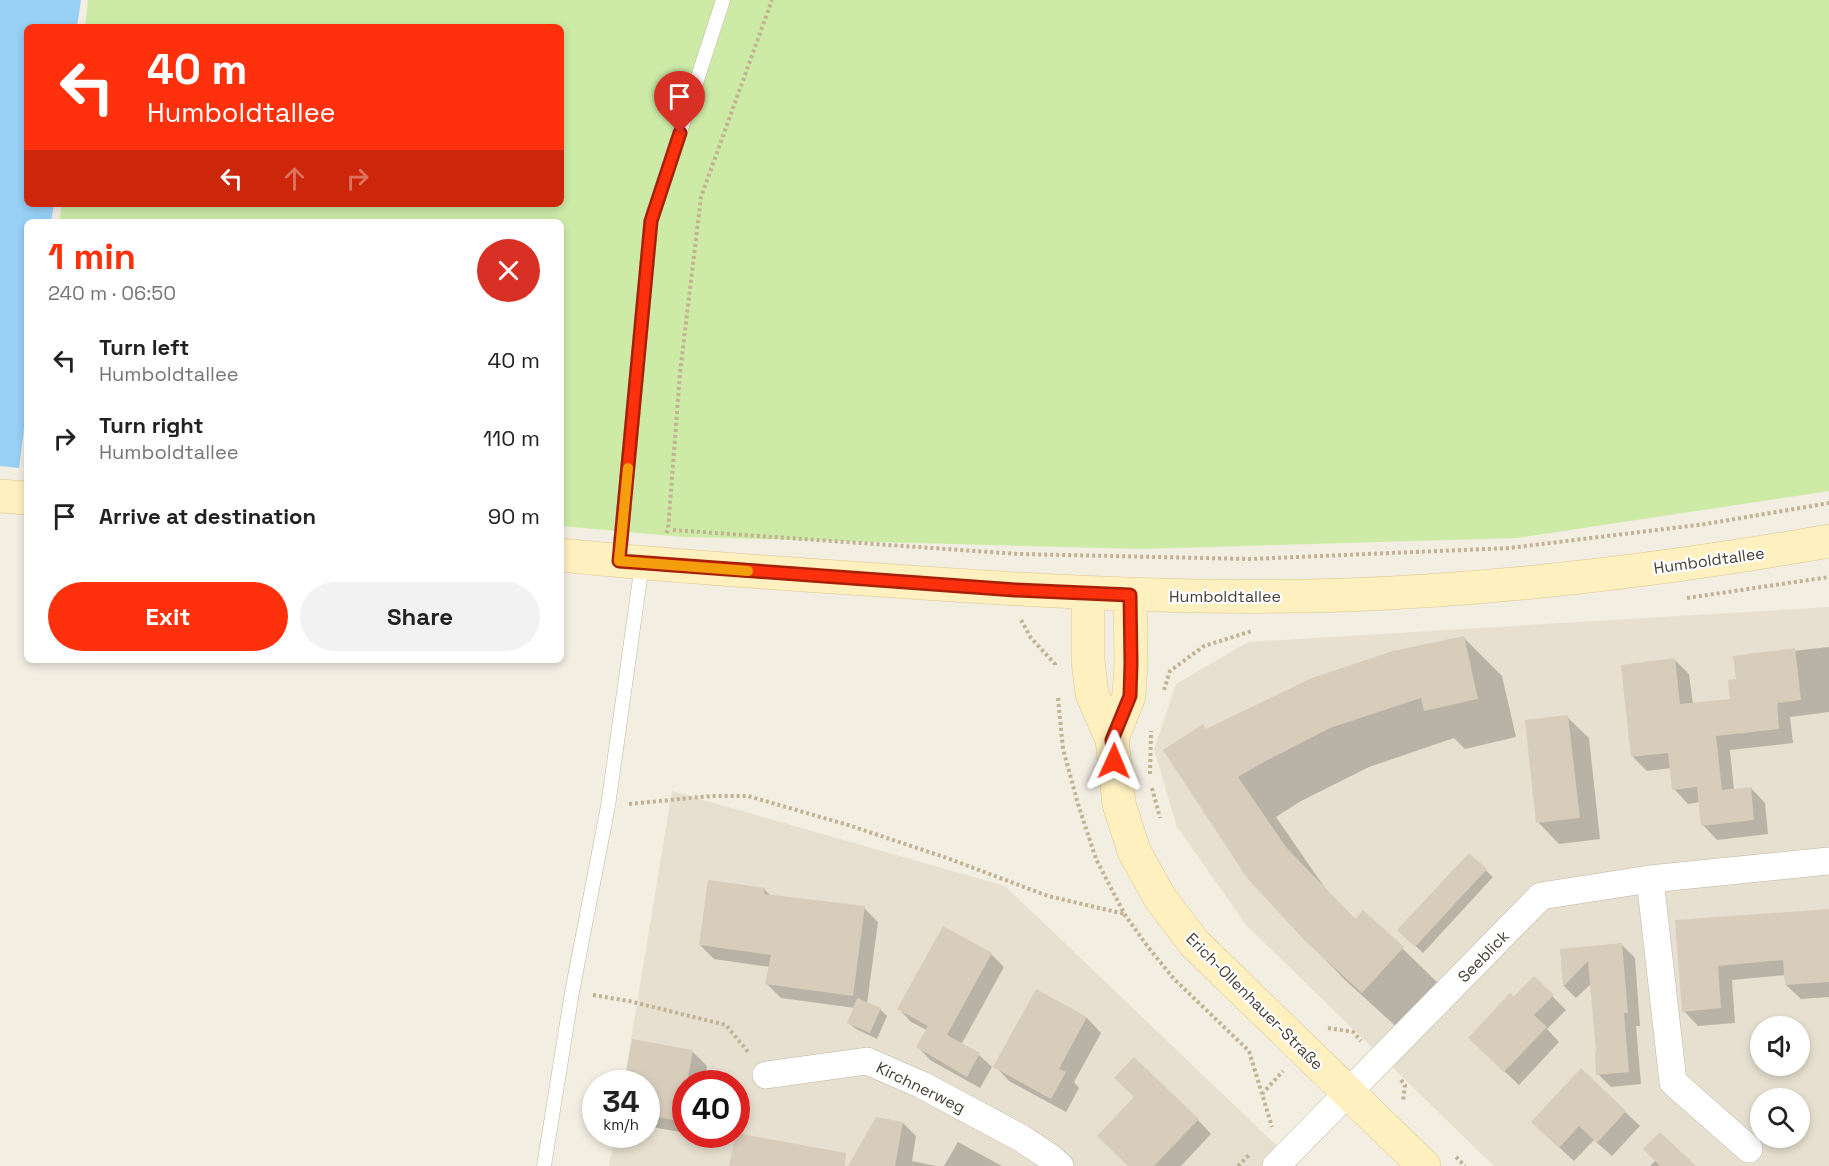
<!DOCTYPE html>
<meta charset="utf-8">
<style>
:root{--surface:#fff;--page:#f2f2f2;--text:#222;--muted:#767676;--accent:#ff310d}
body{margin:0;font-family:"Space Grotesk",sans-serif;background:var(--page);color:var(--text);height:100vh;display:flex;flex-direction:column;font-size:22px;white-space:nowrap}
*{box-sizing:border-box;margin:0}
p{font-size:20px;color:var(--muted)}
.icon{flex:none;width:33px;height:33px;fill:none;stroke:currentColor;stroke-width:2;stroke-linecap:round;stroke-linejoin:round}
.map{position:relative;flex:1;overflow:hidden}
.side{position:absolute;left:24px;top:219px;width:540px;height:444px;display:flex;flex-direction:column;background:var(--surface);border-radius:9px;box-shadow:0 3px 9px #0003}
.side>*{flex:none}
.guide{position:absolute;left:24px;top:24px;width:540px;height:183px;border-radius:9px;box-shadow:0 3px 9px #0003;background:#ff310d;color:#fff;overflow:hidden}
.tools{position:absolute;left:1750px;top:1016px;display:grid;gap:12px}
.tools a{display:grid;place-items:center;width:60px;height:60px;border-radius:50%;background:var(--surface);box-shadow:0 3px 9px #0003;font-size:30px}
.speed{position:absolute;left:582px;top:1070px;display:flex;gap:12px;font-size:30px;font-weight:700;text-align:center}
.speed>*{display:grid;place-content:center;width:78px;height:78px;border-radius:50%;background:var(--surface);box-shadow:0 3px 9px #0003;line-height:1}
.speed small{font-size:15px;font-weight:400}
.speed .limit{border:9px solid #d22;background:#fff;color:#111}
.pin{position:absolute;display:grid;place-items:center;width:51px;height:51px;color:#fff;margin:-62px -26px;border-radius:50% 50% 50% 0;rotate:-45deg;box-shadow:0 0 6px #0007}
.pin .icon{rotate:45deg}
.me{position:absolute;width:66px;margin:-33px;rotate:1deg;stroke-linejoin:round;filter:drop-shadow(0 0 4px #0008)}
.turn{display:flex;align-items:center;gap:21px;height:126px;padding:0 24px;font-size:27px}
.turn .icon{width:78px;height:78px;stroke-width:2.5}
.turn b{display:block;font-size:42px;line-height:51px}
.lanes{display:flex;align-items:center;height:57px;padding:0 24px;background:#0003;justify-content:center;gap:30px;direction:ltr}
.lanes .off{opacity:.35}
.round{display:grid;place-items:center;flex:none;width:63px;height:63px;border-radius:32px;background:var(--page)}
.summary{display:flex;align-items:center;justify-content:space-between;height:102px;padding:0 24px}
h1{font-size:36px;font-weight:700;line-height:45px;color:var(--accent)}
.cta{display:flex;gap:12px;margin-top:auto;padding:12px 24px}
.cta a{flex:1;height:69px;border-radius:36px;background:var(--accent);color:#fff;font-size:24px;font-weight:700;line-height:69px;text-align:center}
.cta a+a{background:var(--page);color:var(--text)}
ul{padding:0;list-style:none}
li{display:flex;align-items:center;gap:18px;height:78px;padding:0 24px}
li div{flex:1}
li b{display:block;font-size:22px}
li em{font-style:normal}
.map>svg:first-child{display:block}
.residential{fill:#e7e0d0;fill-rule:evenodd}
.green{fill:#cdeba7}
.water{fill:#98d0f6}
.shadow{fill:#0003}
.building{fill:#d8ccba}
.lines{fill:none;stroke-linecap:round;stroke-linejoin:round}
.lane-casing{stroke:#bfb6a4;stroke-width:15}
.street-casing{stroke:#bfb6a4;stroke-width:28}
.secondary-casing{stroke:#dac690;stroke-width:34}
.path{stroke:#c2b294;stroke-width:4;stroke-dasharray:3 3;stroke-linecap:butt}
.lane{stroke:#fff;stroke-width:14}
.street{stroke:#fff;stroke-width:27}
.secondary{stroke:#fff0c0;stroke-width:33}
.route-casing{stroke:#a62008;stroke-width:15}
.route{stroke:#ff310d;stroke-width:10}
.slow{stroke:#f59e0b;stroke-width:10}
.labels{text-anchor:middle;stroke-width:4.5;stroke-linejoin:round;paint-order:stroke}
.street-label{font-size:16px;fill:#453e32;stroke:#fff}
</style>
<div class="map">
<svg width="1829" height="1166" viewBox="0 0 1829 1166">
<rect width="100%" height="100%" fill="#f3eee2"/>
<!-- residential -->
<path class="residential" d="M1829 607V1166H1494L1247 926 1177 827 1154 750 1176 684 1248 642ZM1761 1026H1800V1065H1761ZM1761 1098H1800V1137H1761Z
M672 791 1005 886 1298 1166H609L615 1134H646V1083H624ZM686 1083H736V1134H686Z"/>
<!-- green -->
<path class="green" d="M88 0H1829V491L1517 538 1141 549 684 537 561 526V222H59L62 204H561V27H85Z"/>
<!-- water -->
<path class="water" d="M0 0H81L77 27H27V204H54L51 222H27V405L19 468 0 466Z"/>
<!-- shadow -->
<path class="shadow" d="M1463 637 1502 676 1516 737 1465 749 1454 738 1369 767 1301 801 1276 817 1325 888 1356 920 1402 948 1441 986 1401 1031 1346 981 1307 941 1207 730Z
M1829 647V712L1790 717 1793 743 1730 750 1734 790 1751 788 1765 803 1768 834 1717 840 1703 825 1700 802 1688 804 1674 789 1671 768 1647 771 1633 757 1675 660 1689 674 1693 704 1732 700 1737 681 1735 657Z
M1567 717 1589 738 1600 839 1559 844 1538 822Z
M1469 855 1493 877 1423 953 1399 930Z
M764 889 771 896 864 908 878 922 867 1004 880 1009 887 1016 877 1039 856 1029 849 1023 855 1008 781 998 767 984 770 967 714 959 700 945Z
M1829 910V997L1801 999 1786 985V975L1732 980 1735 1023 1698 1026 1684 1011 1677 921Z
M1622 945 1635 958 1640 1026H1636L1641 1084 1611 1087 1598 1074 1592 983 1576 998 1564 986 1561 950Z
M991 954 1004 967 961 1045 979 1055 992 1067 980 1088 930 1060 918 1047 927 1030 911 1022 899 1009Z
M1534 978 1566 1010 1547 1029 1559 1042 1519 1085 1483 1051 1514 998Z
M1036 991 1087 1018 1101 1033 1074 1082 1079 1088 1066 1112 1009 1081 995 1066Z
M633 1041 693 1052 707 1066 704 1083H686V1133L646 1126V1083H625Z
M1581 1070 1640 1126 1612 1156 1594 1140 1574 1161 1547 1136Z
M1198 1120 1211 1134 1181 1166H1130Z
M903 1123 916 1136 912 1161 936 1166H850Z
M958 1142 1002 1166H944Z
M1656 1160 1693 1166H1650Z"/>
<!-- building -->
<path class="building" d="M1464 636 1478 699 1424 711 1421 698 1330 728 1262 763 1238 777 1286 847 1355 919 1363 910 1404 947 1362 993 1306 942 1247 878 1163 750 1203 724 1206 729 1312 678 1393 651Z
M1795 648 1801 700 1777 703 1779 729 1716 736 1722 790 1751 787 1754 820 1701 826 1697 787 1672 790 1668 753 1631 757 1621 665 1675 658 1680 704 1730 699 1728 680 1736 679 1733 656Z
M1568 715 1580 818 1536 823 1525 720Z
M1469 853 1487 869 1415 947 1397 930Z
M708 880 765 888 764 894 865 906 853 996 765 984 771 955 699 945Z
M1829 909V982L1785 985 1783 960 1718 966 1721 1008 1682 1012 1675 920Z
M943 926 992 953 947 1035 980 1053 967 1077 916 1047 928 1026 897 1009Z
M1622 943 1628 1013H1624L1629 1072 1596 1075 1595 1053 1596 1051 1588 961 1563 987 1560 949Z
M1534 976 1554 995 1534 1015 1547 1027 1504 1072 1468 1038 1510 993 1514 996Z
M1036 989 1087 1017 1059 1069 1066 1072 1051 1099 993 1067Z
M857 998 881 1008 870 1033 847 1023Z
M632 1039 693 1050 687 1083H686L680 1121 646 1115V1083H624Z
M1134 1057 1199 1119 1154 1166H1128L1097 1136 1134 1097 1114 1078Z
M1581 1068 1626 1111 1597 1143 1579 1126 1559 1148 1531 1122Z
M876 1117 903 1122 895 1166H848Z
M1660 1132 1696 1166H1660L1643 1149Z
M736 1133 846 1153 845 1166H729Z"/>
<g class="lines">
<defs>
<path id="lane" d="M619 561 651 221 723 0
M544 1166 572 992 608 806 642 564"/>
<path id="street" d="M1650 879 1673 1082 1749 1149
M766 1075 867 1061 922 1085 1021 1138 1051 1158 1060 1166
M1276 1166 1541 896 1650 879 1829 861"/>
<path id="secondary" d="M0 496 27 498
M561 555C667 566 773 573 880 580 1035 591 1190 600 1346 595 1509 589 1669 569 1829 541
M1088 594V661L1092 694 1112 739 1119 804 1134 851 1160 898 1194 943 1424 1166
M1112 739 1129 696 1131 663 1130 595"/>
</defs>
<!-- lane casing -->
<use href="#lane" class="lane-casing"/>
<!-- street casing -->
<use href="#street" class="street-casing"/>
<!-- secondary casing -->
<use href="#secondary" class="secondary-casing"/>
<!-- path -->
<path class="path" d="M673 530 1018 554 1250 559 1509 548 1706 524 1829 503
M666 533 668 530 680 373 701 197 772 0
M1687 598 1829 577
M1021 620 1031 638 1055 664V667
M1164 690 1170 671 1204 646 1252 631
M1058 698 1063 749 1078 804 1096 859 1125 915 1148 947 1174 979 1249 1051 1272 1127
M1150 774 1151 731
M1152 788 1160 818
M629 804 711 796H748L848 825 947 858 1048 896 1125 914
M593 995 629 1001 726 1025 749 1053
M1328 1028 1353 1032 1361 1041
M1401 1080 1405 1085 1403 1101
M1262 1094 1283 1071
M1456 1157 1465 1166
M1238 1166 1250 1154"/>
<!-- lane -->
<use href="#lane" class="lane"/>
<!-- street -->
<use href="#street" class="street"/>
<!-- secondary -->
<use href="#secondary" class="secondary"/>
</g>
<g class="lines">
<defs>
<path id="route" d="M680 133 651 221 619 561 1015 590 1130 595 1131 663 1130 696 1112 740 1114 761"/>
</defs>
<!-- route casing -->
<use href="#route" class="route-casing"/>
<!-- route -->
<use href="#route" class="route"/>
<!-- slow -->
<path class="slow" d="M628 468 619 561 748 571"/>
</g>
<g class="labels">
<!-- street labels -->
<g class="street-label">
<text transform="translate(1709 560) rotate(-8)" y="6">Humboldtallee</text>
<text x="1225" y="602">Humboldtallee</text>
<text transform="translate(1483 956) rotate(-46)" y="6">Seeblick</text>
<text transform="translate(1255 1001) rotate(45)" y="6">Erich-Ollenhauer-Straße</text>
<text transform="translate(921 1087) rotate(26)" y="6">Kirchnerweg</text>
</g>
</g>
</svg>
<div class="tools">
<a><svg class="icon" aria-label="sound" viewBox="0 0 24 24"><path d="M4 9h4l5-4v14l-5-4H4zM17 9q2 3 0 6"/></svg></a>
<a><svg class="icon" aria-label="search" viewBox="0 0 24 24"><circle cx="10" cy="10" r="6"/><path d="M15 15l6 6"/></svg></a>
</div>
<div class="speed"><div>34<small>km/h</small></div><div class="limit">40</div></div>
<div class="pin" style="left:680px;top:133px;background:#d93025"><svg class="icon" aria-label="arrive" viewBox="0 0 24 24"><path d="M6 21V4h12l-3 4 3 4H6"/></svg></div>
<svg class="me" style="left:1114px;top:761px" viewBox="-20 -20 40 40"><path d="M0-17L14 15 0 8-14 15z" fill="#ff310d" stroke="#fff" stroke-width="4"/></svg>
<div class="guide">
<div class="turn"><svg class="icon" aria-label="left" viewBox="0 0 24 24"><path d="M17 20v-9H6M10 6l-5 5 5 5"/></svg><div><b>40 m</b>Humboldtallee</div></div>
<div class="lanes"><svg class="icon" aria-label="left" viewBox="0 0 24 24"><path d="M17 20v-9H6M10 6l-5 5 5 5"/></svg><svg class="icon off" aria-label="ahead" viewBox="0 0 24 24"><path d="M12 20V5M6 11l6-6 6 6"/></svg><svg class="icon off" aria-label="right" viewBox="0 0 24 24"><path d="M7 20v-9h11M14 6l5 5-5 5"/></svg></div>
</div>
<section class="side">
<div class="summary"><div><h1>1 min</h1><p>240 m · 06:50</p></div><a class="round" style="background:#d93025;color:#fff"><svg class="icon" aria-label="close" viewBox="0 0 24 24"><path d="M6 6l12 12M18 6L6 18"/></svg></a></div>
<ul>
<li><svg class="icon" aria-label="left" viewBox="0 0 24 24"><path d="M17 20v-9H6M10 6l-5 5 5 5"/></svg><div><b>Turn left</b><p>Humboldtallee</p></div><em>40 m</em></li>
<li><svg class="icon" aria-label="right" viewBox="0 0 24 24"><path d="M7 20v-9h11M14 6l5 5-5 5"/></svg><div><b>Turn right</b><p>Humboldtallee</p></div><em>110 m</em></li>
<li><svg class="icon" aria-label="arrive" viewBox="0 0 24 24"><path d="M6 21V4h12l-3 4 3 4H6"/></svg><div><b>Arrive at destination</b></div><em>90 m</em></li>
</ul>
<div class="cta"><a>Exit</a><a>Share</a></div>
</section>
</div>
